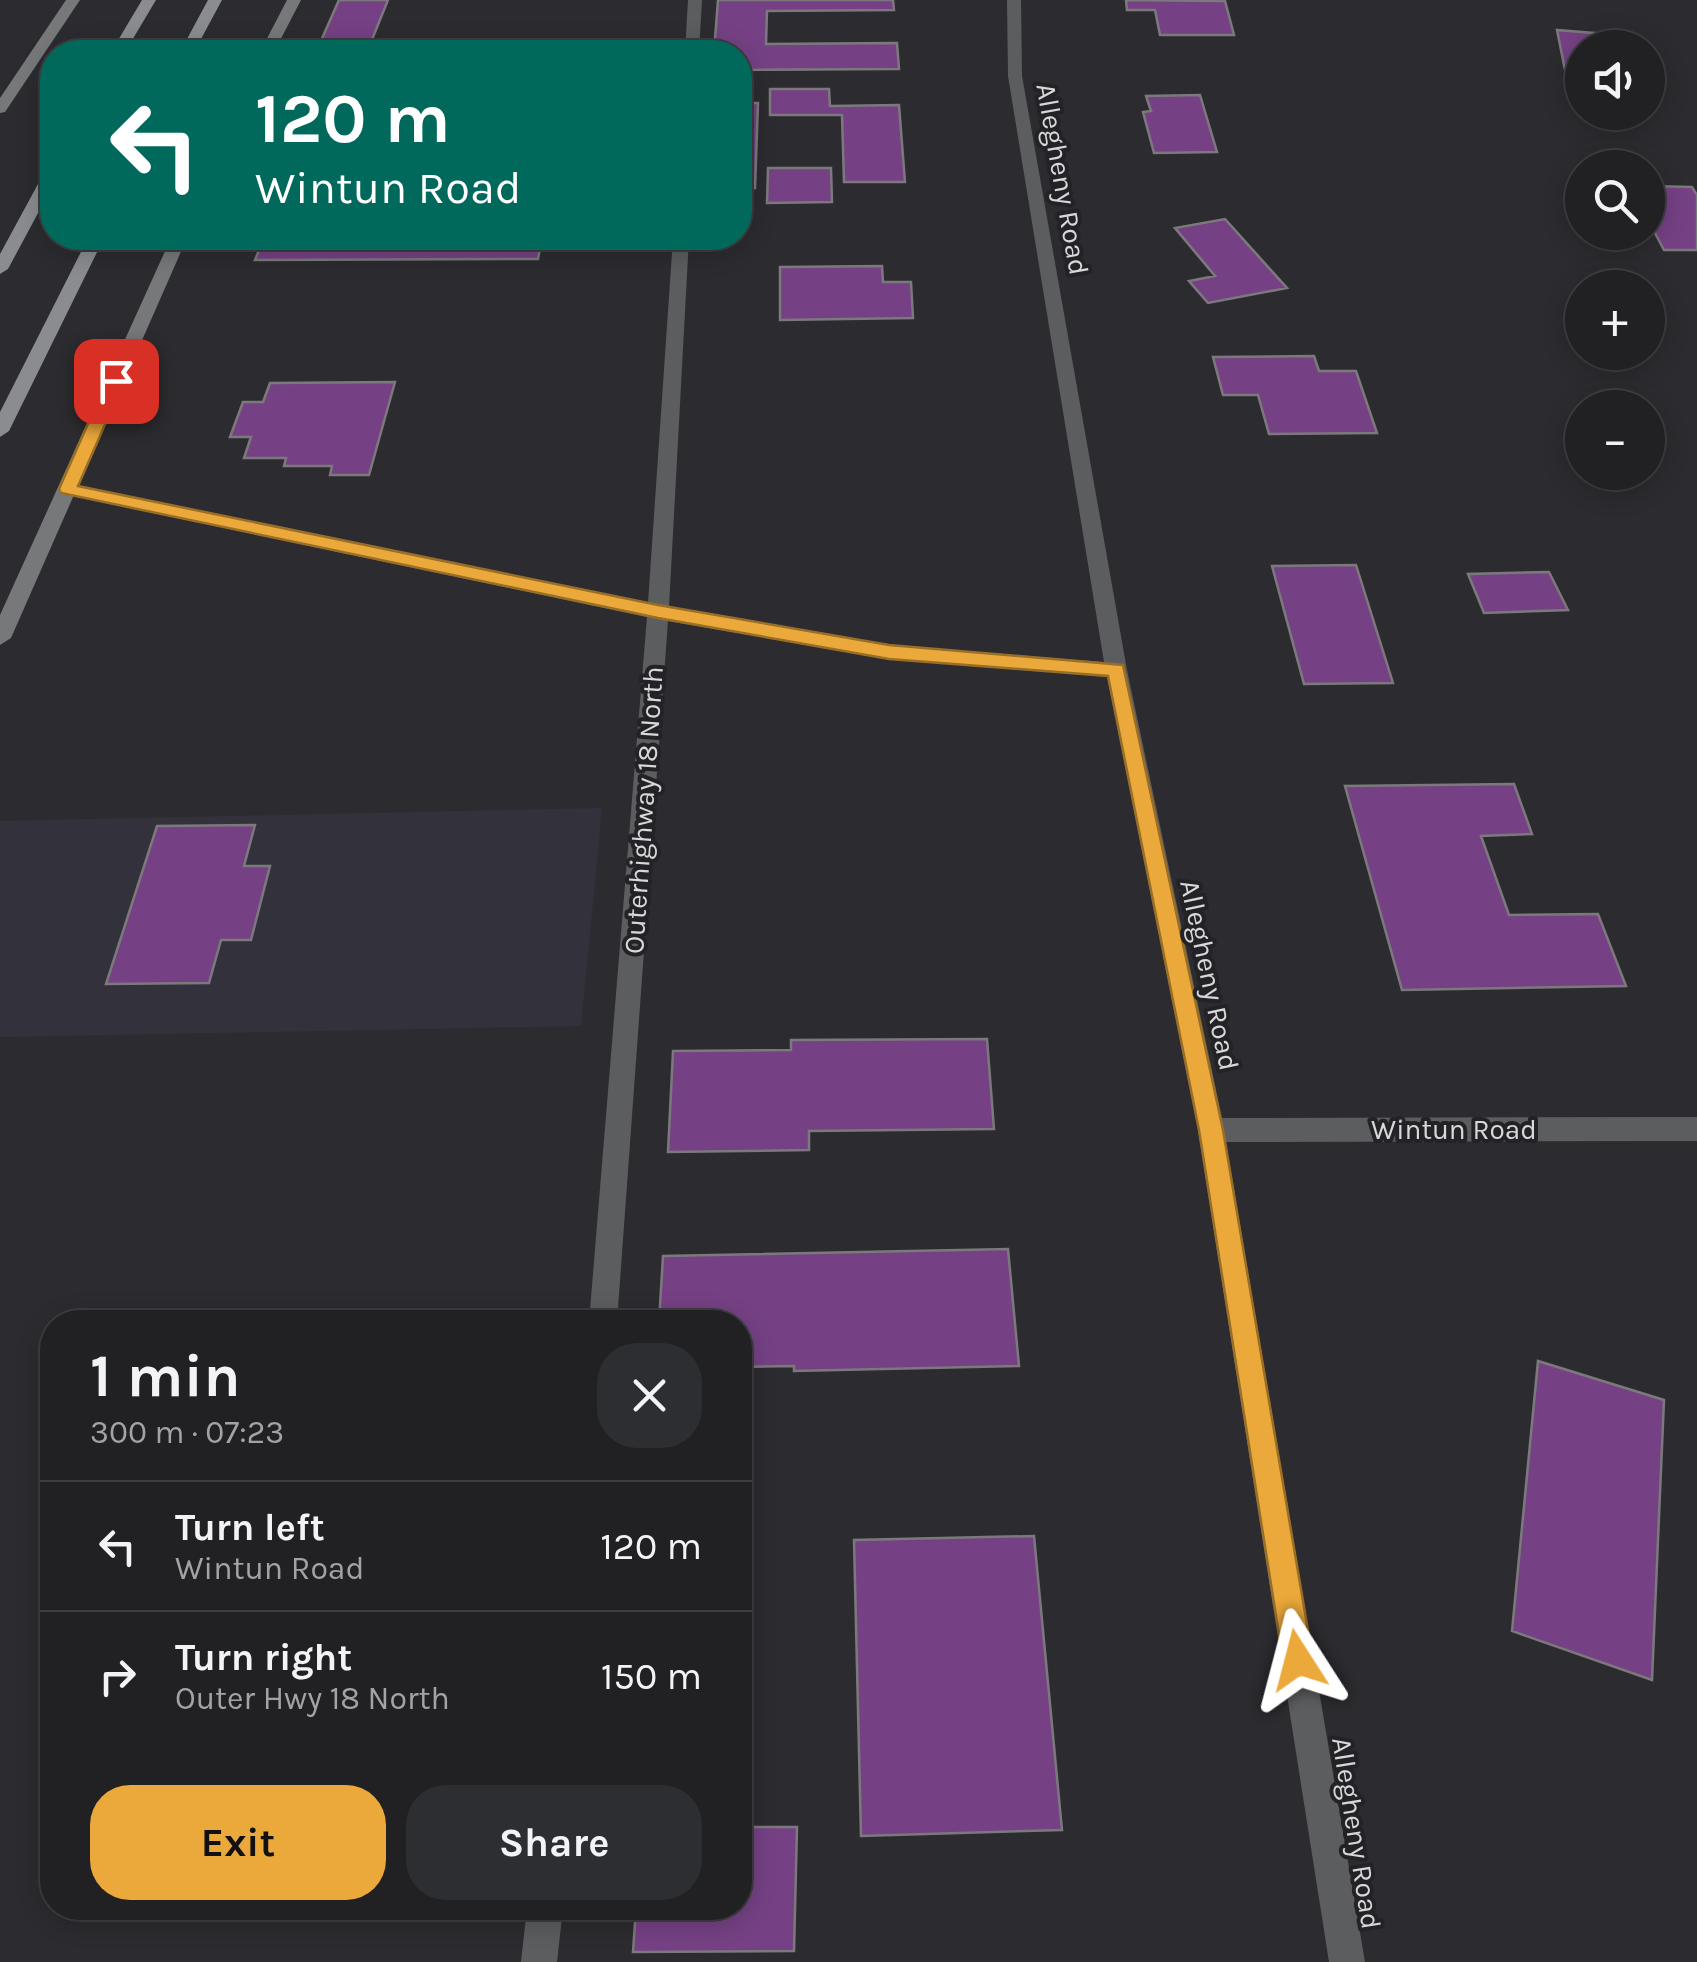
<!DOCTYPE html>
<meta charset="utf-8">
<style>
:root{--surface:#212124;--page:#2d2e31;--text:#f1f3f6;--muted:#a2a3a6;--line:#3e3e41;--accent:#eca93b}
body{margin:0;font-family:Karla,sans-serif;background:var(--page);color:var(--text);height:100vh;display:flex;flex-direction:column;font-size:38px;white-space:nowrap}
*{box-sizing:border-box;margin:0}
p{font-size:32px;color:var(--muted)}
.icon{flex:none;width:55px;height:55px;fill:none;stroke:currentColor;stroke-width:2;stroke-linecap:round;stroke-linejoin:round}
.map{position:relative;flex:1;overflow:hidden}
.drawer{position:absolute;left:40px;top:1310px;width:712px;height:610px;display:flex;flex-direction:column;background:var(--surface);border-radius:40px;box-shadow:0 5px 25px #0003,0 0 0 2px var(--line)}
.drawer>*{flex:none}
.guide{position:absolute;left:40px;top:40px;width:712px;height:210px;border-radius:40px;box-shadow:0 5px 25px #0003,0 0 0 2px var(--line);background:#00695c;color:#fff;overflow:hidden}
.controls{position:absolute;left:1565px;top:30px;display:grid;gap:20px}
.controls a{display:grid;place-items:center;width:100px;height:100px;border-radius:50%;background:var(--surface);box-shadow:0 5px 25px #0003,0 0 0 2px var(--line);font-size:50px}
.pin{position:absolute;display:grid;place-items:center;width:85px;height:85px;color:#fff;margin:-42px;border-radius:20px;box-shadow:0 5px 15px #0006}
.me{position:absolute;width:110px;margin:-55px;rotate:351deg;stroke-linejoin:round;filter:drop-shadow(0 0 8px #0008)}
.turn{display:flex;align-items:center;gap:35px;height:210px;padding:0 50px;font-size:45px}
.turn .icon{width:130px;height:130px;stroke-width:2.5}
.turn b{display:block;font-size:70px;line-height:85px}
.round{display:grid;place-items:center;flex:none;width:105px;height:105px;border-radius:40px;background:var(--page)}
.overview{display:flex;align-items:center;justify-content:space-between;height:170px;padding:0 50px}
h1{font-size:60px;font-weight:700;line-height:75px}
.primary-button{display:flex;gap:20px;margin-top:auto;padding:20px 50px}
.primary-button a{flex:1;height:115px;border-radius:40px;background:var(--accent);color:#111;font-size:40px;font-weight:700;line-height:115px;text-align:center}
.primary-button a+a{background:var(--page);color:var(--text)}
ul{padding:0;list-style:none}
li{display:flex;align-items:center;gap:30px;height:130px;padding:0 50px;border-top:2px solid var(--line)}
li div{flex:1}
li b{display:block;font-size:38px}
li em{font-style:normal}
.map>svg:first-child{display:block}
.built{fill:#33323c}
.building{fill:#754184;stroke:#7c797d;stroke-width:2.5}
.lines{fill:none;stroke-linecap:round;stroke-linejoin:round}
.street{fill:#5c5d5f;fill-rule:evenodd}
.secondary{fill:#76787a;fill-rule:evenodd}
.primary{fill:#8a8c90;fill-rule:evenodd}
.route{fill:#eca93b;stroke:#996e26;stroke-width:2.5}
.labels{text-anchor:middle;stroke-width:8;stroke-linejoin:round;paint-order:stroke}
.street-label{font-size:28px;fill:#d8d8da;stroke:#232226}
</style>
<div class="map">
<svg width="1697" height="1962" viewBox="0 0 1697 1962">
<rect width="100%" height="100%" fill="#2c2c30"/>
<!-- built -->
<path class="built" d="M602 808 581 1026 0 1037V821Z"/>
<!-- building -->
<path class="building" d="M339 0H388L367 52H316Z
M718 0H893L894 10 767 11 766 44 897 43 899 69 740 70V52H714Z
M1126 0 1225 1 1234 35H1160L1155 10H1127Z
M1557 30 1632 36 1635 48H1582V96L1570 95Z
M770 89H829L830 106 899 105 905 182H844L842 115H770Z
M1200 95 1217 152 1154 153 1143 112 1151 111 1146 96Z
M740 103H758L755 188H740Z
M768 168H831L832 202 767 203Z
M1648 186 1692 187 1697 195V250H1664L1648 220Z
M1225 219 1287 288 1208 303 1189 281 1215 276 1175 228Z
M264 238H542L538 259 255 260Z
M882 266 883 282H911L913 318 780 320V267Z
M1314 356 1319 371H1356L1377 433 1269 434 1258 395H1223L1213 357Z
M395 382 369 475H330L332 466H284L286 458H244L251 437H230L243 402H263L270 383Z
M1356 565 1393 683 1304 684 1272 566Z
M1549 572 1568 610 1484 613 1468 574Z
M1514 784 1532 834 1481 836 1509 915 1598 914 1626 986 1402 990 1345 786Z
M255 825 244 866H270L251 940H221L209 983 106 984 157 826Z
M987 1039 994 1129 809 1131V1150L668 1152 673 1051 791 1050V1040Z
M1008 1249 1019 1366 794 1371V1366L740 1367V1322H659L663 1256Z
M1538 1361 1664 1400 1652 1680 1512 1631Z
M1034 1536 1062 1830 861 1836 854 1540Z
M740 1827H797L794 1951 633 1952 636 1908H740Z"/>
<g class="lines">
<!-- street -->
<path class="street" d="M688 0H702L699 52H685Z
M1007 0H1021L1022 76 1127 670 1222 1118 1697 1117V1141L1226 1142 1365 1962H1329L1198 1130 1107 677 889 659 668 621 617 1322H589L647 617 68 495 58 489 68 483 648 603 673 238H689L669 607 889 645 1104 662 1008 76Z
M527 1908H563L557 1962H521Z"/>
<!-- secondary -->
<path class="secondary" d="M66 0H80L5 112 0 113V98Z
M287 0H301L274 52H260Z
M171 238H187L11 638 0 645V615Z"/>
<!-- primary -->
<path class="primary" d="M142 0H156L125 52H111Z
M208 0H222L194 52H180Z
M52 168V187L8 269 0 274V254L44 173Z
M88 238H104L9 431 0 437V412Z"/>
</g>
<!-- route -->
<path class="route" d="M116 376 124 381 78 486 658 605 889 645 1123 665 1223 1130 1313 1660 1308 1670 1298 1674 1287 1670 1283 1660 1199 1130 1108 676 889 659 658 618 61 493 59 489 107 381Z"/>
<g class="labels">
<!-- street labels -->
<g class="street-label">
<text transform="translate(1063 179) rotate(80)" y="10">Allegheny Road</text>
<text transform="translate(643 810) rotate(-86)" y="10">Outerhighway 18 North</text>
<text transform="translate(1210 975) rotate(78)" y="10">Allegheny Road</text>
<text x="1454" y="1139">Wintun Road</text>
<text transform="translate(1357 1833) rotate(81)" y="10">Allegheny Road</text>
</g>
</g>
</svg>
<div class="controls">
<a><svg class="icon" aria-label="sound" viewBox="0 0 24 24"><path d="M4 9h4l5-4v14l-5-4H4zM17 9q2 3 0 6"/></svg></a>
<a><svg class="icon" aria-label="search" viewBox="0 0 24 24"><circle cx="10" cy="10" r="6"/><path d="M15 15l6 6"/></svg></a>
<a>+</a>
<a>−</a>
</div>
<div class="pin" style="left:116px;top:381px;background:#d93025"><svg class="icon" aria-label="arrive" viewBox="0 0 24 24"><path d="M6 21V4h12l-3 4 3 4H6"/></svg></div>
<svg class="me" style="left:1298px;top:1660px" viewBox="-20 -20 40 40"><path d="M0-17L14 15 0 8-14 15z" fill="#eca93b" stroke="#fff" stroke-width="4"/></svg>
<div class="guide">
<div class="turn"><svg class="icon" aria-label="left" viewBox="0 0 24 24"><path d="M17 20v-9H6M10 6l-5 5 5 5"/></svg><div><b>120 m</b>Wintun Road</div></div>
</div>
<section class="drawer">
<div class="overview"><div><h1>1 min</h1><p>300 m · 07:23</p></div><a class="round"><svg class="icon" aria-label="close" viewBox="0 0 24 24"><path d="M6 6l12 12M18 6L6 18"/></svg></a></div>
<ul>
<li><svg class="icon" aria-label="left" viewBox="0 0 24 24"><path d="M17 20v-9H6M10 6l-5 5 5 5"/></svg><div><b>Turn left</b><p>Wintun Road</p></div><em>120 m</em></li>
<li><svg class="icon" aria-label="right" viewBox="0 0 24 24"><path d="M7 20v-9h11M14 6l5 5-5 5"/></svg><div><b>Turn right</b><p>Outer Hwy 18 North</p></div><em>150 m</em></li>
</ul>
<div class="primary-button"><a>Exit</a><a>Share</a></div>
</section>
</div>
